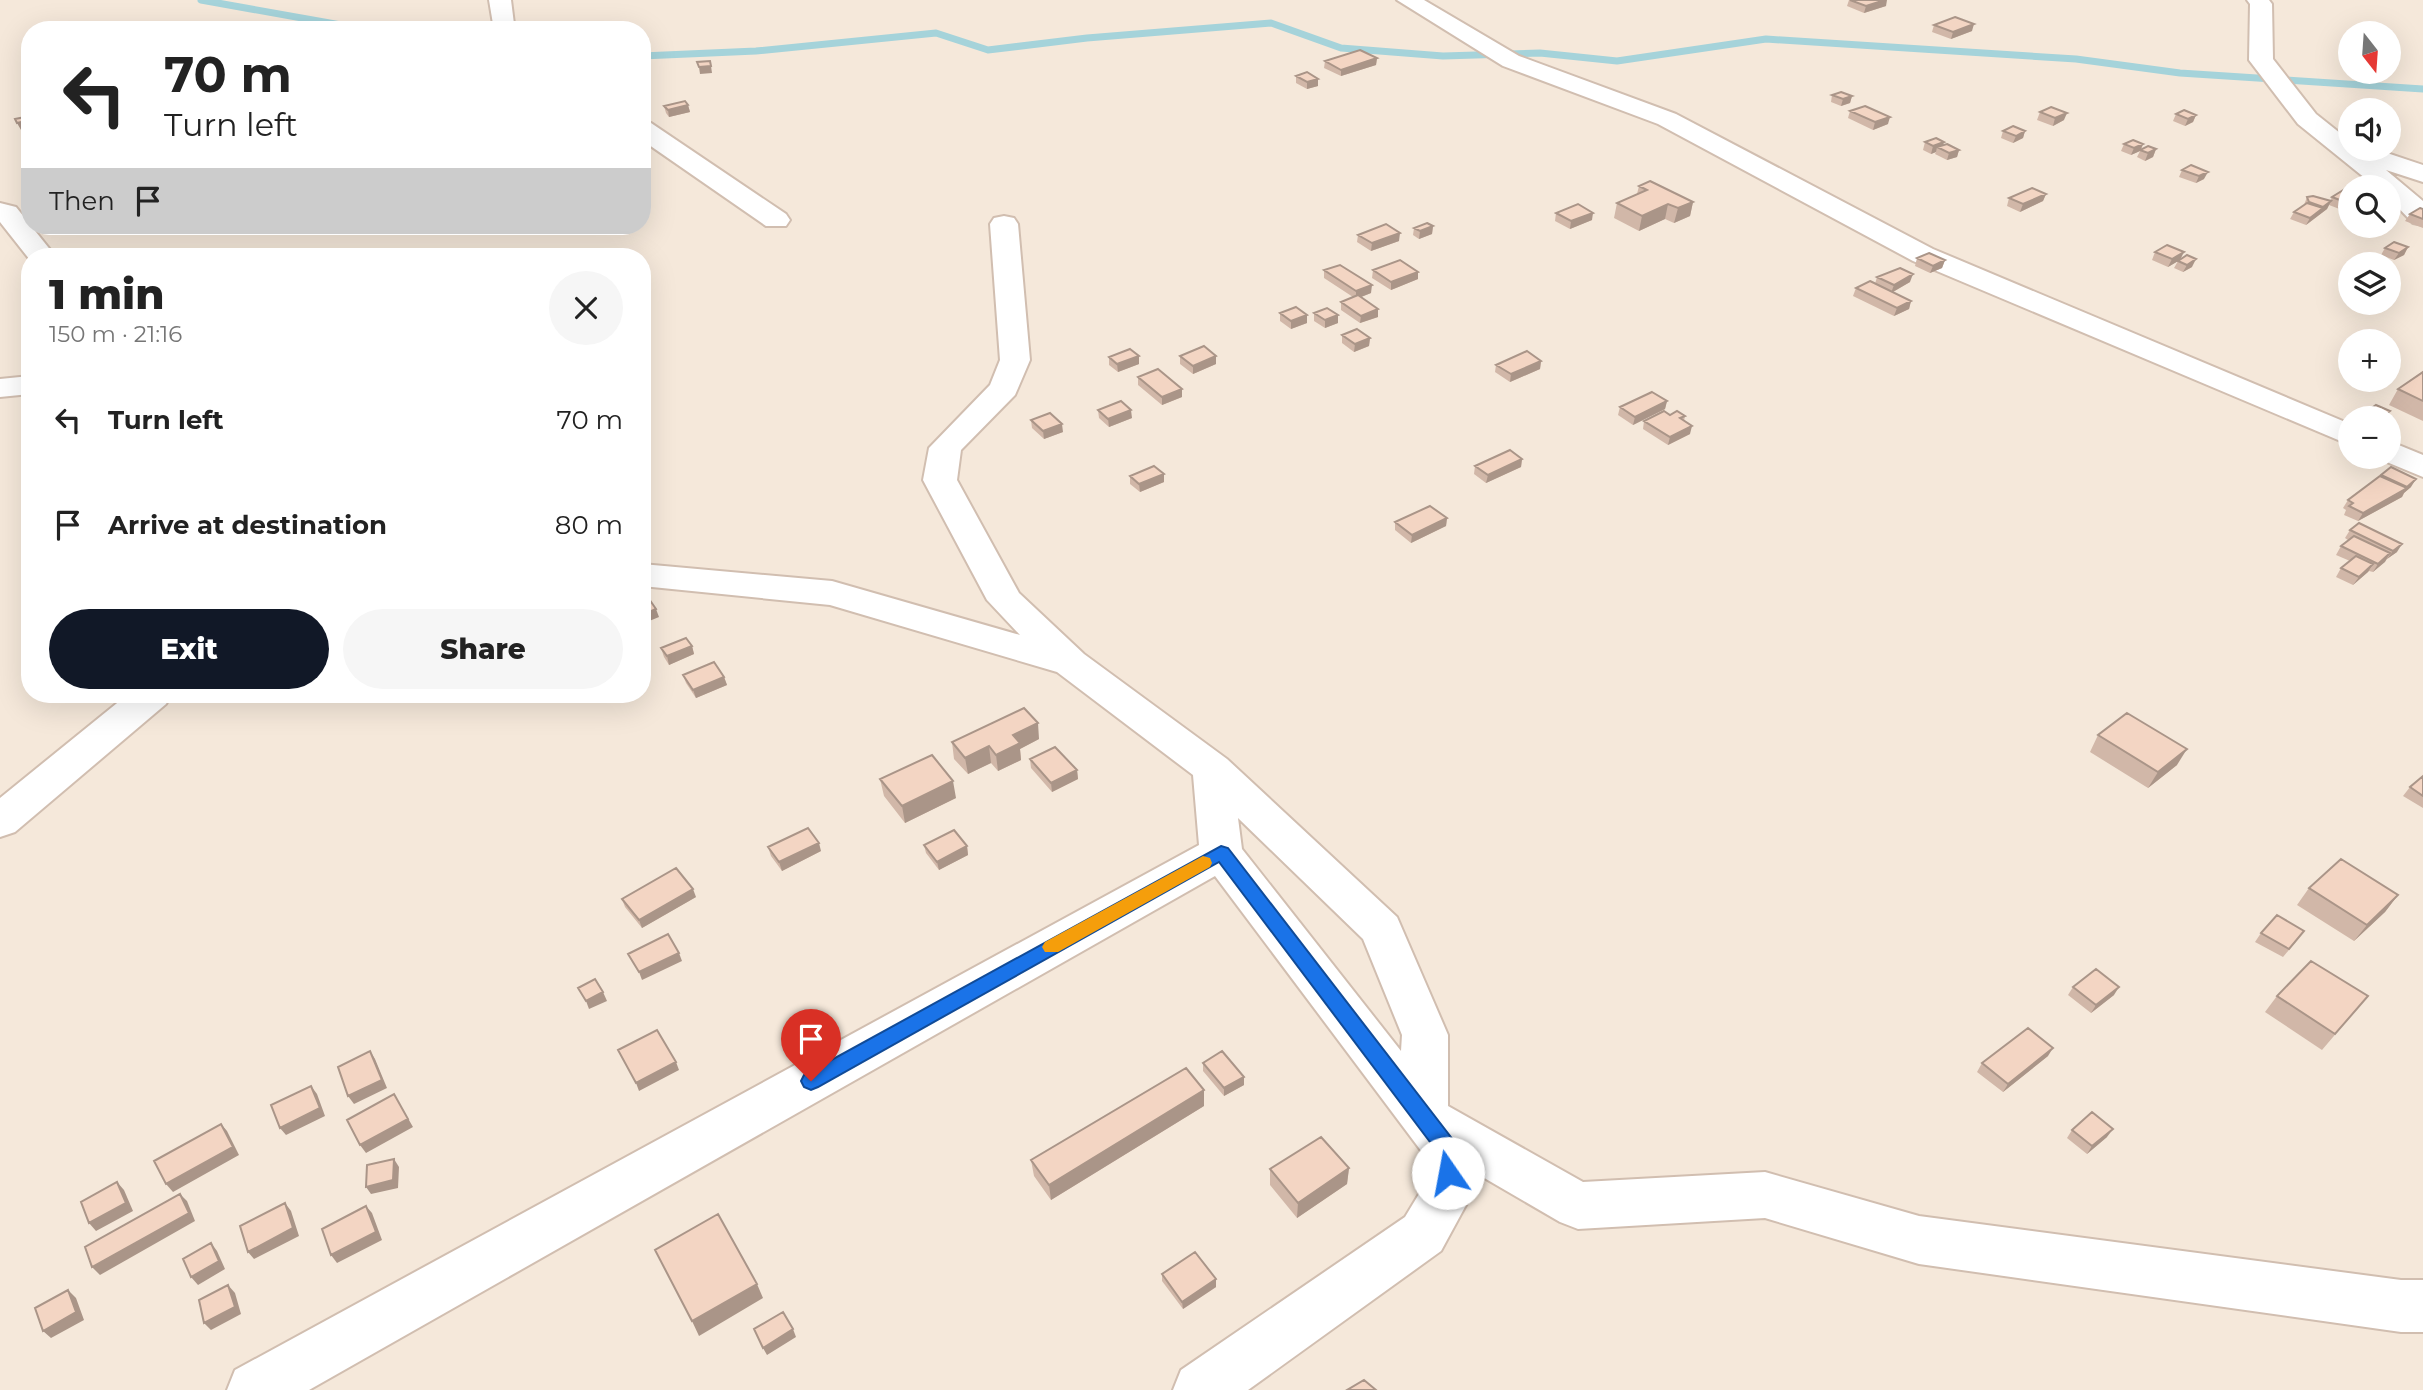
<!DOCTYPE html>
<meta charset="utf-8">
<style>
:root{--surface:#fff;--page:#f6f6f6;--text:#222;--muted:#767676;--accent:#111827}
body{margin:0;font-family:Montserrat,sans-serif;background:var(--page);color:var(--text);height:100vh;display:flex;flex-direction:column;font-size:26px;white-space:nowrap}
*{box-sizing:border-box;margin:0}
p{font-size:23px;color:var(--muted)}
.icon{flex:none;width:38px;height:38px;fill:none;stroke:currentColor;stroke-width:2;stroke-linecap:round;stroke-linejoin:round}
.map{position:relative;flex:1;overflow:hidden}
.side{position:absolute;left:21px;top:248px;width:630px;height:455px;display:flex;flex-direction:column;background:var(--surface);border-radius:28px;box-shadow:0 7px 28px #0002}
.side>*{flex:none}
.guide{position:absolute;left:21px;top:21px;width:630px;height:214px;border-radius:28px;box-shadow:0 7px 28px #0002;background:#fff;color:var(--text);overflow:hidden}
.needle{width:46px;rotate:163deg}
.tools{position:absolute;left:2338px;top:21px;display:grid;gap:14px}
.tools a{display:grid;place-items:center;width:63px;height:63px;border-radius:50%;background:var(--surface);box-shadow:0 7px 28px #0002;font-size:35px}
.pin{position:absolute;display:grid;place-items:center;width:60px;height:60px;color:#fff;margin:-72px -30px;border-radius:50% 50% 50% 0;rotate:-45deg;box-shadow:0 0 7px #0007}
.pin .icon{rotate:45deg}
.me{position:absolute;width:77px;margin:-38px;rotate:348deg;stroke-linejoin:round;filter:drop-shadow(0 0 5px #0008)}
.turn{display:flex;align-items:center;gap:24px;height:147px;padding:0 28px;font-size:32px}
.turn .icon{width:91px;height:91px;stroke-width:2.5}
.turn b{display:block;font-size:49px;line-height:60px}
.then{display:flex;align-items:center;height:66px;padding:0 28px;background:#0003;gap:14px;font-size:26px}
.round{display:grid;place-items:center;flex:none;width:74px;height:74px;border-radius:37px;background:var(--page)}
.overview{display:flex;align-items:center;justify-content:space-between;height:119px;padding:0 28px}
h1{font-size:42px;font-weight:800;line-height:52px}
.cta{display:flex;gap:14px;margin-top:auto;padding:14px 28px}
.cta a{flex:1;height:80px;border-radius:42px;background:var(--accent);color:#fff;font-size:28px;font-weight:800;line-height:80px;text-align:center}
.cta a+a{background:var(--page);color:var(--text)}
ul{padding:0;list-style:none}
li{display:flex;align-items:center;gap:21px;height:105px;padding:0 28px}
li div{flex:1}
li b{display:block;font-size:26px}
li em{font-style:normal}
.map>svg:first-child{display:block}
.residential{fill:#f5e8da;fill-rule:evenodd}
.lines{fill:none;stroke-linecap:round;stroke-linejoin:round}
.stream{stroke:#a5d3da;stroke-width:7}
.street-casing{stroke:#d1beb0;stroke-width:4}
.street{fill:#fff;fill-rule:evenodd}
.wall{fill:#d1b7a8}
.shaded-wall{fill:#aa9588}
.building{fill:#f3d5c3;stroke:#aa9588;stroke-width:2}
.route{fill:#1a73e8;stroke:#114b97;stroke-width:2}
.slow{fill:#f59e0b}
</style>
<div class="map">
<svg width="2423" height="1390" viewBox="0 0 2423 1390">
<rect width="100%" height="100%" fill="#fdf6ec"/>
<!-- residential -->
<path class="residential" d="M0 0H2423V1390H0ZM30 30H642V226H30ZM2350 33H2389V72H2350ZM2350 110H2389V149H2350ZM2350 187H2389V226H2350ZM30 257H642V695H30ZM2350 264H2389V303H2350ZM2350 341H2389V380H2350ZM2350 418H2389V457H2350Z"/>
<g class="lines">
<!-- stream -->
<path class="stream" d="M201 0 369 30
M642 56 756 51 936 33 988 50 1087 38 1271 23 1341 48 1443 56 1540 53 1617 61 1766 39 2076 59 2180 73 2423 89"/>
<defs>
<path id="street" d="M489 0H511L514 24 519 30H494Z
M1397 0H1424L1519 56 1676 114 1933 249 2350 424V445L1913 261 1658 124 1503 66Z
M2247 0H2269L2272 4 2273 59 2316 114 2350 141V149H2375L2423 165V182L2386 170 2423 201V225L2413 223 2389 198V187H2376L2298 124 2249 60 2250 4Z
M642 121 651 123 786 214 790 220 786 226H766L642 140Z
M0 203 16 207 56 257H30V260L0 222Z
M1004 216 1014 218 1018 224 1030 360 1015 395 961 450 957 480 1019 593 1084 654 1227 759 1397 917 1448 1035V1106L1583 1182 1765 1172 1919 1216 2401 1280H2423V1332H2401L1919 1264 1765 1218 1578 1229 1560 1222 1474 1172 1472 1194 1441 1251 1248 1390H1173L1181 1370 1405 1217 1422 1189 1425 1156 1215 876 309 1390H227L235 1370 1199 845 1193 775 1057 672 830 605 642 586V564L832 581 1020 635 987 600 923 480 929 448 990 385 1000 360 990 224 994 218ZM1238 818 1363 939 1402 1035 1401 1051 1242 849Z
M30 376V394L0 397V379Z
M2389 441 2423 455V477L2377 458 2389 457Z
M127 695H171L166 704 15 832 0 837V798Z"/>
</defs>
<!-- street casing -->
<use href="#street" class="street-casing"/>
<!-- street -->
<use href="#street" class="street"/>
</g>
<!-- wall -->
<path class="wall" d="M1849 0 1886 6 1864 13 1847 6Z
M1934 25 1972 31 1951 39 1932 32Z
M1377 58 1376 65 1341 76 1324 68 1325 61Z
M1296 76 1318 79V86L1307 89 1296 83Z
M1832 95 1852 96 1850 103 1841 106 1831 102Z
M688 105 690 112 669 117 666 113 664 106Z
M1850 111 1888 124 1873 130 1848 118Z
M2040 112 2064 120 2053 126 2037 120Z
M2176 114 2196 115 2193 122 2185 126 2173 121Z
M2003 131H2025L2023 138 2013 143 2001 138Z
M1925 142 1943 145 1959 150 1957 157 1947 160 1935 154 1936 152 1931 154 1923 150Z
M2124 144H2143L2141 150 2156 149 2153 157 2145 161 2137 157 2140 151 2131 155 2121 151Z
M2191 165 2204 179 2196 183 2179 177 2182 170Z
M1639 186 1693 202 1690 216 1674 223 1665 219 1639 231 1614 218 1617 203 1637 194Z
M2350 187V213L2329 205 2327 209 2306 225 2290 219 2294 212 2304 205 2307 197 2330 201 2332 197Z
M2046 194 2043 201 2020 212 2007 206 2009 198Z
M2423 209V228L2405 221 2410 214Z
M1556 213 1592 220 1570 229 1555 221Z
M1433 226 1432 234 1419 239 1413 235 1414 228Z
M1358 235 1399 241 1371 251 1357 242Z
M2408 247 2404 255 2394 260 2381 255 2385 248Z
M2155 252 2181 259 2192 267 2183 272 2174 268 2178 261 2168 267 2152 260Z
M1917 258 1945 260 1942 268 1930 273 1915 266Z
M1324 270 1371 293 1361 297 1378 309V317L1360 323 1341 310V302L1353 297 1324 278Z
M1373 270 1418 279 1391 290 1372 278Z
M1877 277 1910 282 1893 292 1911 301 1909 309 1894 316 1853 296 1856 288 1875 284Z
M1280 313 1307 315V323L1291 329 1280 321Z
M1314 313 1338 323 1325 328 1314 321Z
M1342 335 1370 338 1369 346 1354 352 1342 343Z
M1139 356V364L1118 372 1109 365V357Z
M1180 356H1216V364L1193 374 1180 364Z
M1541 361 1540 369 1510 382 1495 372 1496 365Z
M2423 371V421L2389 405 2398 389Z
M1138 377 1182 397 1162 405 1138 385Z
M1667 401 1665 409 1633 425 1618 415 1620 407Z
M1098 410 1132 418 1109 427 1099 418Z
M1670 415 1685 416 1684 421 1690 434 1668 445 1643 429 1644 421Z
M1031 420 1063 432 1044 439 1032 428Z
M1522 459 1521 467 1486 483 1474 474 1475 466Z
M1164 474V482L1140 492 1130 484V476Z
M2381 475 2411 487 2404 493 2402 497 2358 521 2344 515 2346 510 2343 508 2348 500Z
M1447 518 1446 526 1411 543 1395 530V522Z
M2350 530 2397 552 2387 559 2373 572 2369 571 2353 585 2336 577 2341 568 2350 561 2336 555 2341 546 2348 540 2345 538Z
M692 646 694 654 669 665 664 657 661 648Z
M683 675 724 677 727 685 696 698 686 683Z
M2098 735 2177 765 2148 788 2090 752Z
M1039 739 1020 749 1021 760 998 771 991 763 968 774 954 759 952 742Z
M1030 759 1077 770 1078 779 1052 792 1031 768Z
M2423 776V808L2403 796 2410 787Z
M880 779 956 798 905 823 884 796Z
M924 845 967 846 968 855 939 870 926 853Z
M768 847 821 851 782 871 771 856Z
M2309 888 2398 895 2385 912 2354 941 2297 905Z
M696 897 642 928 625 907 622 899Z
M2261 933 2298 939 2283 957 2255 942Z
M2073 987 2114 995 2091 1013 2068 995Z
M2277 996H2368L2322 1050 2265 1012Z
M2048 1056 2003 1092 1977 1072 1982 1063Z
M1203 1063 1244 1077V1085L1224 1096 1203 1071Z
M1204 1106 1051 1200 1034 1176 1031 1160Z
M2072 1130 2107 1137 2087 1154 2067 1138Z
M1349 1168 1347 1184 1297 1218 1270 1185V1169Z
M1162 1274 1216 1279V1287L1183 1309 1162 1281Z"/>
<!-- shaded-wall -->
<path class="shaded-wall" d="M1885 0H1887L1886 6 1864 13 1866 6Z
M1974 24 1972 31 1951 39 1953 32Z
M1377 58 1376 65 1341 76V70Z
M711 66 712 73 700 74 699 67Z
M1318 79V86L1307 89V82Z
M1852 96 1850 103 1841 106 1843 99Z
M688 105 690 112 669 117 668 110Z
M2067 113 2064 120 2053 126 2055 118Z
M2196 115 2193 122 2185 126 2188 119Z
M1890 117 1888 124 1873 130 1875 122Z
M30 120V128L21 130 17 123Z
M2025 131 2023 138 2013 143 2016 136Z
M1944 142 1942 149 1937 147 1936 152 1931 154 1933 146Z
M2143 144 2140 151 2131 155 2134 148Z
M2156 149 2153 157 2145 161 2148 153Z
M1959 150 1957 157 1947 160 1949 153Z
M2208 172 2204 179 2196 183 2199 176Z
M2046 194 2043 201 2020 212 2023 204Z
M2331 201 2327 209 2306 225 2310 218Z
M1693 202 1690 216 1674 223 1678 208Z
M1668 204 1665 219 1639 231 1642 216Z
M1593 213 1592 220 1570 229 1571 221Z
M1433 226 1432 234 1419 239 1420 231Z
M1400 233 1399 241 1371 251 1372 243Z
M2408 247 2404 255 2394 260 2399 253Z
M2184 252 2180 260 2168 267 2172 259Z
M2196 259 2192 267 2183 272 2187 265Z
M1945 260 1942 268 1930 273 1933 266Z
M1418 272V279L1391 290V282Z
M1913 274 1910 282 1891 293 1894 285Z
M1372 285 1371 293 1356 299V291Z
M1911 301 1909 309 1894 316 1897 308Z
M1378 309V317L1360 323 1361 316Z
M1307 315V323L1291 329V321Z
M1338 315V323L1325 328V320Z
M1370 338 1369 346 1354 352 1355 344Z
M1139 356V364L1118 372 1117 364Z
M1216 356V364L1193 374V366Z
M1541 361 1540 369 1510 382 1511 374Z
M1182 389V397L1162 405V397Z
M1667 401 1665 409 1633 425 1635 417Z
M1131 410 1132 418 1109 427 1108 419Z
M1062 424 1063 432 1044 439 1043 431Z
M1692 426 1690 434 1668 445 1670 437Z
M1522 459 1521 467 1486 483 1488 475Z
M1164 474V482L1140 492 1139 484Z
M2416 479 2411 487 2404 493 2402 497 2358 521 2363 513 2405 490 2407 487Z
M1447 518 1446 526 1411 543 1412 535Z
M2402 544 2397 552 2387 559 2393 551Z
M2390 553 2385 562 2373 572 2378 564Z
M2373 564 2368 572 2353 585 2359 577Z
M656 609 659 617 642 624V615Z
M692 646 694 654 669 665 667 656Z
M724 677 727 685 696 698 693 690Z
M52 695H71L55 700Z
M1038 723 1039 739 1020 749 1021 760 998 771 996 755 1013 735Z
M989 746 991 763 968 774 965 758Z
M2187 749 2177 765 2148 788 2158 772Z
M1077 770 1078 779 1052 792 1051 783Z
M953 781 956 798 905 823 902 806Z
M819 843 821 851 782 871 779 862Z
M967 846 968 855 939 870 937 862Z
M693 889 696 897 642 928 639 920Z
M2398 895 2385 912 2354 941 2367 925Z
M679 953 682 961 642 980 639 972Z
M2119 987 2114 995 2091 1013 2096 1005Z
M603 992 607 1001 589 1009 586 1001Z
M2053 1048 2048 1056 2003 1092 2008 1084Z
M370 1051 375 1059 387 1088 354 1104 348 1096Z
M676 1062 679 1070 639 1091 636 1083Z
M1244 1077V1085L1224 1096V1088Z
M311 1086 317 1094 325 1116 286 1135 280 1128Z
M1204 1090V1106L1051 1200 1049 1185Z
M394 1094 413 1127 366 1153 360 1145Z
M221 1124 227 1131 239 1155 173 1192 166 1184Z
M2113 1129 2107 1137 2087 1154 2092 1146Z
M394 1159 399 1167 398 1188 371 1194 366 1187Z
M1349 1168 1347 1184 1297 1218 1298 1203Z
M117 1182 124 1190 133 1211 96 1231 89 1223Z
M180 1194 187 1201 195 1221 100 1275 92 1267Z
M285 1203 291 1211 299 1236 254 1259 248 1252Z
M366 1206 372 1213 382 1240 337 1263 331 1255Z
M211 1243 217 1251 225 1269 198 1285 191 1277Z
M1216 1279V1287L1183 1309 1182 1302Z
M757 1284 763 1298 699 1336 692 1321Z
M228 1285 235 1293 241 1314 211 1330 204 1323Z
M68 1290 76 1298 84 1320 51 1338 43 1331Z
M793 1329 796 1337 767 1355 763 1348Z"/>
<!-- building -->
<path class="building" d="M1850 0H1885L1866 6Z
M1955 17 1974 24 1953 32 1934 25Z
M1360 50 1377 58 1341 70 1325 61Z
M710 61 711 66 699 67 697 62Z
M1307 72 1318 79 1307 82 1296 76Z
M1841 92 1852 96 1843 99 1832 95Z
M685 101 688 105 668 110 664 106Z
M1865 106 1890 117 1875 122 1850 111Z
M2051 107 2067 113 2055 118 2040 112Z
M2184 110 2196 115 2188 119 2176 114Z
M30 116V120L17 123 15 119Z
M2013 126 2025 131 2016 136 2003 131Z
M1936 138 1944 142 1933 146 1925 142Z
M2133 140 2143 144 2134 148 2124 144Z
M1947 144 1959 150 1949 153 1937 147Z
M2148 146 2156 149 2148 153 2140 150Z
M2191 165 2208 172 2199 176 2182 170Z
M1650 181 1693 202 1678 208 1668 204 1642 216 1617 203 1647 190 1639 186Z
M2353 184 2362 187H2350V204L2332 197Z
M2032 188 2046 194 2023 204 2009 198Z
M2313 196 2331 201 2323 207 2309 202 2307 197Z
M2307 203 2323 208 2310 218 2294 212Z
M1578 204 1593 213 1571 221 1556 213Z
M2420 208 2423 209V219L2410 214Z
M1427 223 1433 226 1420 231 1414 228Z
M1386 224 1400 233 1372 243 1358 235Z
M2394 242 2408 247 2399 253 2385 248Z
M2167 245 2184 252 2172 259 2155 252Z
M1929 253 1945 260 1933 266 1917 258Z
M2187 255 2196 259 2187 265 2178 261Z
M1400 260 1418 272 1391 282 1373 270Z
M1340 265 1372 285 1356 291 1324 270Z
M1900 268 1913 274 1894 285 1877 277Z
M1870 281 1911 301 1897 308 1856 288Z
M1358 295 1378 309 1361 316 1341 302Z
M1296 307 1307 315 1291 321 1280 313Z
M1327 308 1338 315 1325 320 1314 313Z
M1357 329 1370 338 1355 344 1342 335Z
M1204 346 1216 356 1193 366 1180 356Z
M1130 349 1139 356 1117 364 1109 357Z
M1527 351 1541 361 1511 374 1496 365Z
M1158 369 1182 389 1162 397 1138 377Z
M2423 372V401L2398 389Z
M1652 392 1667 401 1635 417 1620 407Z
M1121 401 1131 410 1108 419 1098 410Z
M2376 405 2390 411 2380 418H2369L2362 415Z
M1664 411 1670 415 1677 411 1685 416 1680 418 1692 426 1670 437 1644 421Z
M1050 413 1062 424 1043 431 1031 420Z
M1510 450 1522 459 1488 475 1475 466Z
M1154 466 1164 474 1139 484 1130 476Z
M2391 467 2416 479 2407 487 2381 475Z
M2380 476 2407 488 2363 513 2349 506 2353 503 2348 500Z
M1430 506 1447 518 1412 535 1395 522Z
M2359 523 2402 544 2393 551 2350 530Z
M2354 536 2390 553 2378 564 2341 546Z
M2356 556 2373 564 2359 577 2341 568Z
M647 596 656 609 642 615V598Z
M686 638 692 646 667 656 661 648Z
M714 662 724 677 693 690 683 675Z
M1024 708 1038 723 1013 735 1020 743 996 755 989 746 965 758 952 742Z
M2127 713 2187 749 2158 772 2098 735Z
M1055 747 1077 770 1051 783 1030 759Z
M932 755 953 781 902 806 880 779Z
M2423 776V796L2410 787Z
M808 828 819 843 779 862 768 847Z
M954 830 967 846 937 862 924 845Z
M2341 859 2398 895 2367 925 2309 888Z
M676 868 693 889 639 920 622 899Z
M2277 915 2304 931 2289 949 2261 933Z
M668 934 679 953 639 972 628 954Z
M2311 961 2368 996 2335 1034 2277 996Z
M2096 969 2119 987 2096 1005 2073 987Z
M595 979 603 992 586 1001 578 988Z
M2028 1028 2053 1048 2008 1084 1982 1063Z
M657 1030 676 1062 636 1083 618 1050Z
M370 1051 382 1080 348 1096 338 1067Z
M1222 1051 1244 1077 1224 1088 1203 1063Z
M1186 1068 1204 1090 1049 1185 1031 1160Z
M311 1086 320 1108 280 1128 271 1105Z
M394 1094 408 1119 360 1145 347 1120Z
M2092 1112 2113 1129 2092 1146 2072 1130Z
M221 1124 233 1147 166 1184 154 1161Z
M1321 1137 1349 1168 1298 1203 1270 1169Z
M394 1159 393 1180 366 1187 367 1165Z
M117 1182 126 1203 89 1223 81 1202Z
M180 1194 189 1213 92 1267 85 1247Z
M285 1203 293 1228 248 1252 240 1226Z
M366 1206 376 1232 331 1255 322 1229Z
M718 1214 757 1284 692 1321 655 1250Z
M211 1243 219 1261 191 1277 183 1259Z
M1195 1252 1216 1279 1182 1302 1162 1274Z
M228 1285 235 1307 204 1323 199 1300Z
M68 1290 76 1312 43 1331 35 1308Z
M783 1312 793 1329 763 1348 754 1329Z
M1364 1380 1376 1390H1347Z"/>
<!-- route -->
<path class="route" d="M1221 846 1228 848 1457 1145 1460 1152 1455 1179 1448 1182 1441 1179 1438 1173 1439 1154 1219 862 818 1087 811 1090 804 1087 801 1081 804 1075Z"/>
<!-- slow -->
<path class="slow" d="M1203 856 1210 858 1212 863 1210 867 1058 952H1045L1042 947 1045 942Z"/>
</svg>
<div class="tools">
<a><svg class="needle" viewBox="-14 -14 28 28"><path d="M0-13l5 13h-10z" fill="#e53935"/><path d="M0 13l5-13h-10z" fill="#767676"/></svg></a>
<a><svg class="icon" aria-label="sound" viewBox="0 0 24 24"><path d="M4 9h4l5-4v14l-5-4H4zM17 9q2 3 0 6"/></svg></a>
<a><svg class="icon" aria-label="search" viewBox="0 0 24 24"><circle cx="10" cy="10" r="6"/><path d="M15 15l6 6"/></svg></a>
<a><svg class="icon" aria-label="layers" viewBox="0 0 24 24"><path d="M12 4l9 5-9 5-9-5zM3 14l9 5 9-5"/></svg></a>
<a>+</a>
<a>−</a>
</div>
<div class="pin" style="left:811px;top:1081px;background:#d93025"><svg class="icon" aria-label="arrive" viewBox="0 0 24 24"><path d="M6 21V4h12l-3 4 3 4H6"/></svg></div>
<svg class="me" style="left:1448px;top:1173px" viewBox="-20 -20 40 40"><circle r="19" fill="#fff"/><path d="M0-13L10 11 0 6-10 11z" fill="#1a73e8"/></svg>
<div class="guide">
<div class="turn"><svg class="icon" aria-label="left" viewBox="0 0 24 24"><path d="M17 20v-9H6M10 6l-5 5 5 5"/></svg><div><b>70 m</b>Turn left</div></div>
<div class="then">Then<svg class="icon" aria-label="arrive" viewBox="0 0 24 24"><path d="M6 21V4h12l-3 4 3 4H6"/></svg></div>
</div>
<section class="side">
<div class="overview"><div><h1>1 min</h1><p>150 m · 21:16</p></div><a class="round"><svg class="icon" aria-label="close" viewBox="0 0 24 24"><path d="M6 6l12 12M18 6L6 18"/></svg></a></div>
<ul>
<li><svg class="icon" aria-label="left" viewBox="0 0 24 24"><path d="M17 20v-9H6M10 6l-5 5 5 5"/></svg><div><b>Turn left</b></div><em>70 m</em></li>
<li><svg class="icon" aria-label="arrive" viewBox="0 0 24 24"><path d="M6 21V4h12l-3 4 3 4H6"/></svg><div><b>Arrive at destination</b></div><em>80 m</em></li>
</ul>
<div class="cta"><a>Exit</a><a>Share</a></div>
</section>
</div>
